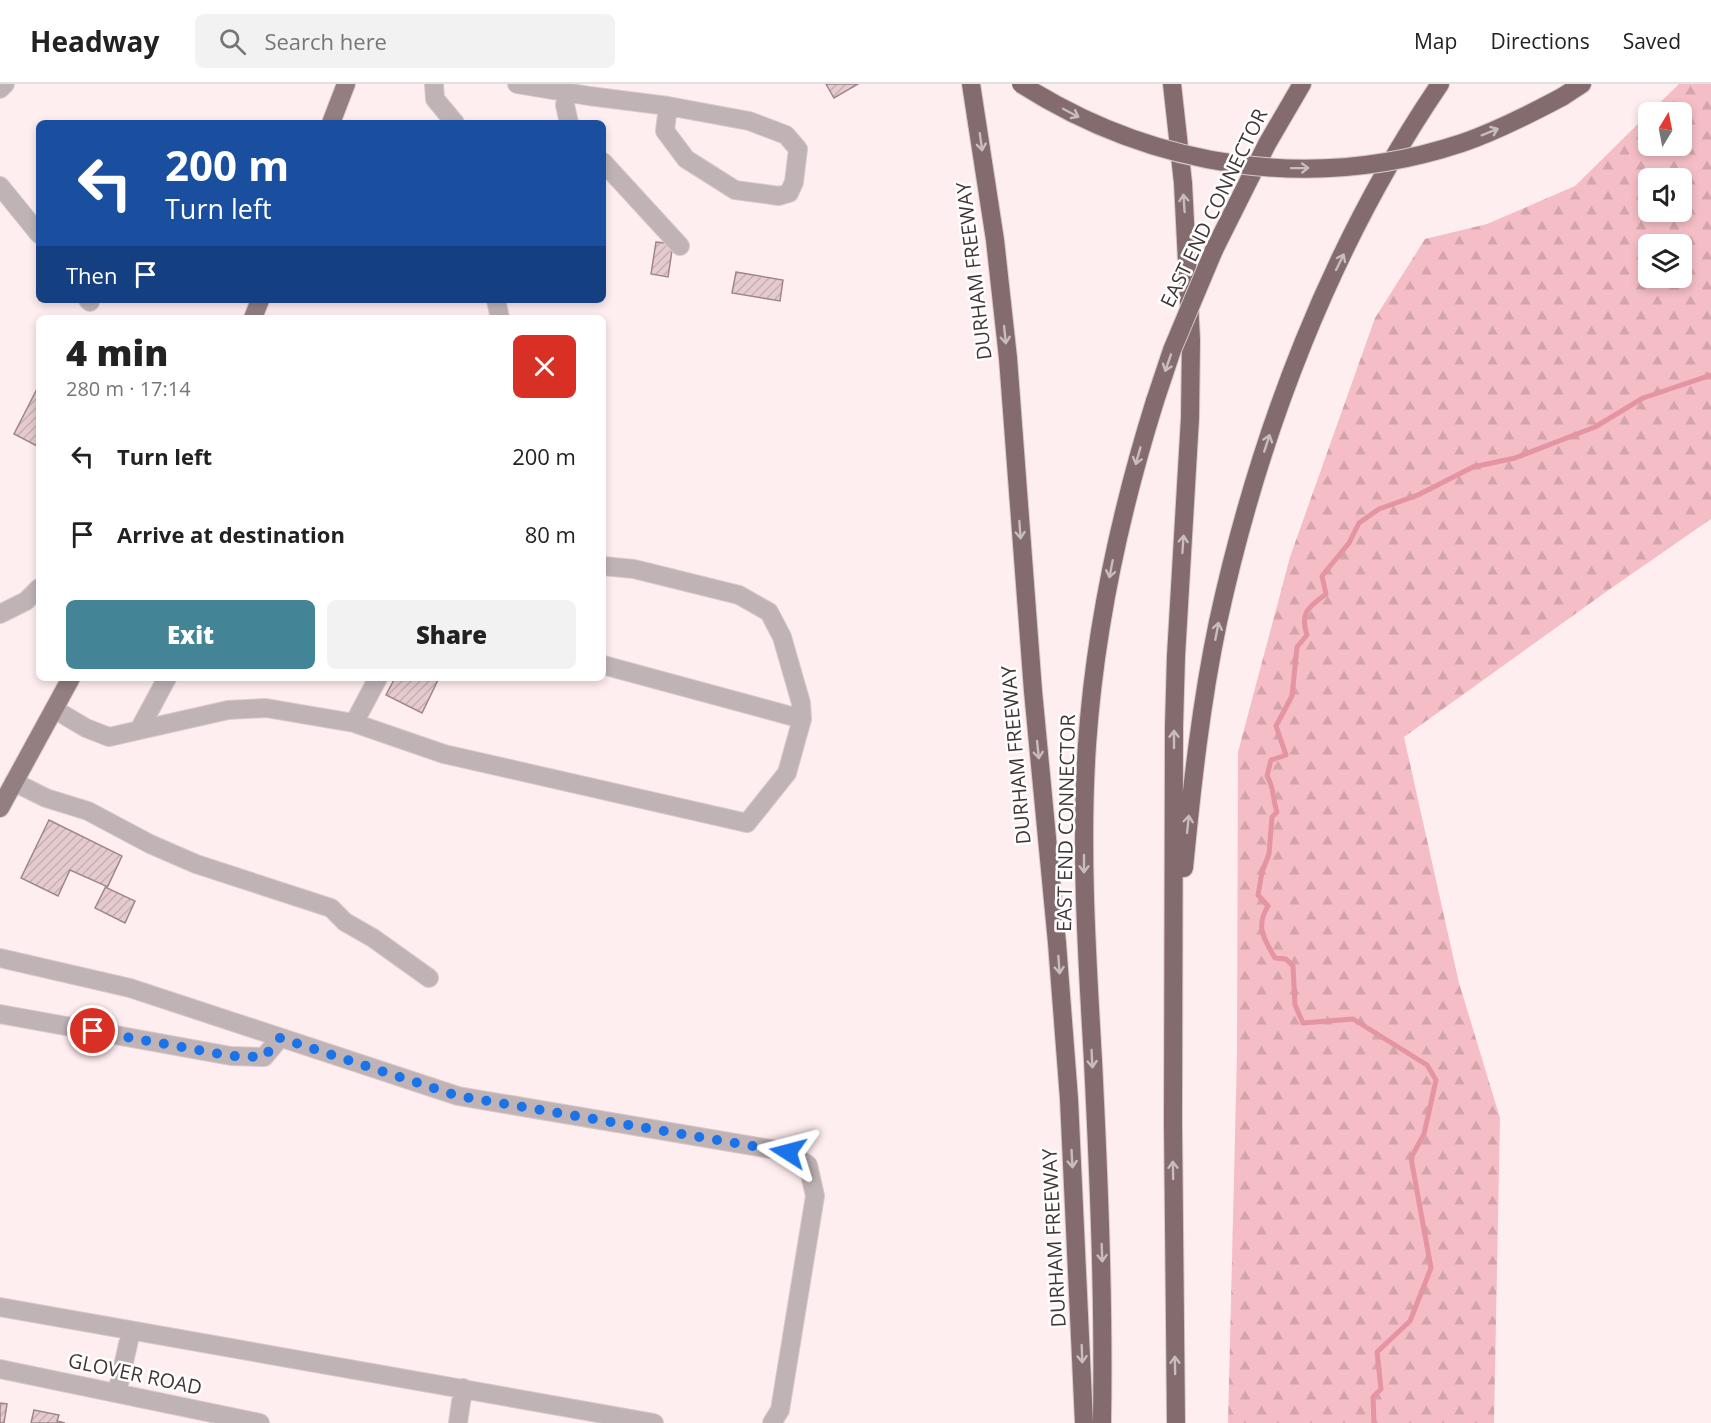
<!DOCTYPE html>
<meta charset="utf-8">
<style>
:root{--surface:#fff;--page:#f2f2f2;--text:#222;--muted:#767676;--line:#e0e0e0;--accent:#438496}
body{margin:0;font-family:"Open Sans",sans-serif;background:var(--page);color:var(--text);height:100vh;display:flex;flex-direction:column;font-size:22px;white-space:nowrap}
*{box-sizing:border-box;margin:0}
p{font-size:20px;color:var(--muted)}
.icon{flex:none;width:33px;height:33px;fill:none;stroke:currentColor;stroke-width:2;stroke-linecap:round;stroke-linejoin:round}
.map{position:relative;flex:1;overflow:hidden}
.sheet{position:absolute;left:36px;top:231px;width:570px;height:366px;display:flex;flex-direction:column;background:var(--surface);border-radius:9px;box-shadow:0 3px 9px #0003}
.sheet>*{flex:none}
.banner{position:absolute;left:36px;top:36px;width:570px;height:183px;border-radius:9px;box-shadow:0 3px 9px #0003;background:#1a4fa0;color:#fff;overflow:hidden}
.needle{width:39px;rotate:10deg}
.buttons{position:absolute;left:1638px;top:18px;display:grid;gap:12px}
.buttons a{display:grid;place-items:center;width:54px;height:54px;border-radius:9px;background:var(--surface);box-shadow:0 3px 9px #0003;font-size:30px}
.pin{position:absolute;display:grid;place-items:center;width:51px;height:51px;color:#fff;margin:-26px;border:3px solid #fff;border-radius:50%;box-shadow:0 2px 6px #0007}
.me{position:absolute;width:66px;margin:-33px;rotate:279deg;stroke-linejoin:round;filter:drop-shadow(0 0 4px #0008)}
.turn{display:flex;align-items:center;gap:21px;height:126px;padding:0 30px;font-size:27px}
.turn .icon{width:78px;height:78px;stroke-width:2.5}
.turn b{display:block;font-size:42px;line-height:51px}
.then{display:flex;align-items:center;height:57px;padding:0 30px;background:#0003;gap:12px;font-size:22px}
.round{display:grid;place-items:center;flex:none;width:63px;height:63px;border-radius:9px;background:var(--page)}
.headline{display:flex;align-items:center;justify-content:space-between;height:102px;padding:0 30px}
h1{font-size:36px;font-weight:800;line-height:45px}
.action{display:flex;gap:12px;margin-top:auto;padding:12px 30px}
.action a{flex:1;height:69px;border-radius:9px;background:var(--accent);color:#fff;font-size:24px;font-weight:800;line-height:69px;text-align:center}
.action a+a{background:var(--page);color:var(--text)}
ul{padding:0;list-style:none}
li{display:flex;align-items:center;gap:18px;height:78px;padding:0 30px}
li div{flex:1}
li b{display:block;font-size:22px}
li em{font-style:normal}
header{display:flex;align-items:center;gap:36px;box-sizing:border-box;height:84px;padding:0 30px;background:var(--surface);border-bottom:2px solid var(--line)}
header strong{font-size:28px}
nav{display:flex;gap:33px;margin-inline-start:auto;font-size:21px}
.search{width:420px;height:54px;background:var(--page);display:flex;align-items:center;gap:15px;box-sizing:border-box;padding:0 21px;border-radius:9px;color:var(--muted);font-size:22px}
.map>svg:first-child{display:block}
.forest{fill:url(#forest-firs);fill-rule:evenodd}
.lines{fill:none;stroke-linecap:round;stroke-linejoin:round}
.stream{stroke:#e494a2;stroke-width:5}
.building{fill:url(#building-hatch);stroke:#a0868a;stroke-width:1.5}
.minor-casing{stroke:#d9c9cb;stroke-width:20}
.major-casing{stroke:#d9c9cb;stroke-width:20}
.highway-casing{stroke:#d9c9cb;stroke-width:20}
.minor{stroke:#bfb3b5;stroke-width:18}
.major{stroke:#937e81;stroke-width:18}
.highway{stroke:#836b6e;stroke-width:18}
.highway-bridge-casing{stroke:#d9c9cb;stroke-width:20;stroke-linecap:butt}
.highway-bridge{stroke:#836b6e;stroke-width:18}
.oneway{stroke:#c7bcbe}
.route{stroke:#1a73e8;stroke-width:10;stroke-dasharray:0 18}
.labels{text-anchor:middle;stroke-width:5;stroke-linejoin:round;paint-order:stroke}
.street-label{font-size:20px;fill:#423738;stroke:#fff}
</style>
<header>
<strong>Headway</strong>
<div class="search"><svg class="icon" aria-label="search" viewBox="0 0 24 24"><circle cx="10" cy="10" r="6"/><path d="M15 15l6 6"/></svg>Search here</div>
<nav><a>Map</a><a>Directions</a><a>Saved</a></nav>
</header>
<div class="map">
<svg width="1711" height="1339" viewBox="0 0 1711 1339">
<defs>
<pattern id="forest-firs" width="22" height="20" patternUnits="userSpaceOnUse" patternTransform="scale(1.5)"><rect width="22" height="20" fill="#f5bec6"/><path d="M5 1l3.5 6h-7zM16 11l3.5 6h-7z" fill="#d3a4ab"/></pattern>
<pattern id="building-hatch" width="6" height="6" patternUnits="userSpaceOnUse" patternTransform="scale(1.5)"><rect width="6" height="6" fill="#e6cbce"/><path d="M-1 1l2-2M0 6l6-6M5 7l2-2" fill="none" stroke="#c6afb2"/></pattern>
</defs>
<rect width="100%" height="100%" fill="#ffeef0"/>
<!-- forest -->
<path class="forest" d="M1679 0H1711V435L1610 505 1404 653 1459 899 1500 1034 1494 1339H1228L1237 970 1238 668 1290 473 1375 234 1425 155 1487 140 1575 102 1648 30V62H1682V28H1650ZM1648 94H1682V128H1648ZM1648 160H1682V194H1648Z"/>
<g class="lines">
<!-- stream -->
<path class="stream" d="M1374 1339 1373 1313 1381 1305 1377 1268 1410 1237 1431 1184 1411 1074 1424 1050 1436 996 1427 981 1353 935 1303 939 1295 921 1293 882 1286 875 1275 874C1264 855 1255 843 1268 822L1258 811 1262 788 1269 770 1272 733 1277 728C1272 714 1275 705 1267 692L1271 676 1286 671 1276 642 1292 612 1297 563 1307 551C1299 528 1310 522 1326 510L1322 492 1349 459 1359 439 1379 425 1418 411 1473 383 1515 374 1595 343 1643 314 1711 291"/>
</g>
<!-- building -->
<path class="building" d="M826 0H858L834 14Z
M656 158 673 160 668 193 651 190Z
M736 188 783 196 780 217 732 209Z
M39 301V363L14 350Z
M395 594H439L422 629 386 611Z
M49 736 122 772 107 804 135 817 125 839 95 824 106 802 70 786 58 812 21 794Z
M0 1319 7 1320 4 1339H0Z
M34 1326 59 1331 57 1337 65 1339H31Z"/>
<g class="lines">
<defs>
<path id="minor" d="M434 0 435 15 455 39
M517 0 589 12 668 22 749 37 786 51 798 65 794 98 789 109 779 112 735 106 686 75 665 47 668 22
M0 5 5 0
M567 8 565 21 569 39
M603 78 680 162
M0 102 39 150
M88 216 90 218
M496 216 500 234
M0 530 26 517 39 504
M603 581 802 635
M54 625 86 644 109 653 228 626 266 624 354 639 444 670 747 739 787 689 802 635 801 619 782 553 769 528 739 511 634 485 603 482
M354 639 378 594
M139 646 167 594
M14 698 46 714 88 727 150 760 196 780 331 824 345 838 373 854 429 894
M0 874 130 904 458 1012 788 1068 808 1081 815 1112 780 1326 772 1339
M0 930 231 972 264 973 280 954
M0 1223 654 1339
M0 1285 260 1339
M117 1309 131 1247
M458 1339 463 1304"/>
<path id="major" d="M331 39 346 0
M253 234 260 216
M0 724 71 594"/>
<path id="highway" d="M971 0 995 156 1008 274 1033 607 1057 859 1069 1015 1084 1339
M1172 0 1183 99 1191 256 1190 334 1176 572 1174 642 1173 1039 1176 1339
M1562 13 1582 0
M1214 166 1267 60 1302 0
M1184 784C1192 702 1201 619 1218 538 1259 349 1331 160 1440 0
M1102 1339C1104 1218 1099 1098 1093 977 1087 872 1080 766 1087 661 1095 544 1120 429 1155 317"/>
</defs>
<!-- minor casing -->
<use href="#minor" class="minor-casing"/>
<!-- major casing -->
<use href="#major" class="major-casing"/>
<!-- highway casing -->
<use href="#highway" class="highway-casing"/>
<!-- minor -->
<use href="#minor" class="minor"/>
<!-- major -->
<use href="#major" class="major"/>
<!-- highway -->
<use href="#highway" class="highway"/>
<defs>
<path id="highway-bridge" d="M1021 0C1153 84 1312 109 1462 59 1497 47 1530 30 1562 13
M1155 317 1172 266 1214 166"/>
</defs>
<!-- highway-bridge casing -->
<use href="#highway-bridge" class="highway-bridge-casing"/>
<!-- highway-bridge -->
<use href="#highway-bridge" class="highway-bridge"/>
</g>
<!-- one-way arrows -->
<defs><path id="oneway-shaft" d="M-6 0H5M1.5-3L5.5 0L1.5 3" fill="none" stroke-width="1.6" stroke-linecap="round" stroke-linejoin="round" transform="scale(1.5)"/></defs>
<g class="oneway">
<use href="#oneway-shaft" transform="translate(1071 29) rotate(28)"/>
<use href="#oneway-shaft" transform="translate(1490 48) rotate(-22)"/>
<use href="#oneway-shaft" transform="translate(981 58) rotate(82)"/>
<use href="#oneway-shaft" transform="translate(1300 84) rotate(-1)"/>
<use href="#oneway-shaft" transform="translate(1184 119) rotate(-94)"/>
<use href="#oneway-shaft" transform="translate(1340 178) rotate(-64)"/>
<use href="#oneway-shaft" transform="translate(1005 251) rotate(84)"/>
<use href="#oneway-shaft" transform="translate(1168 279) rotate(109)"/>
<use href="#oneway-shaft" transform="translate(1267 359) rotate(-72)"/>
<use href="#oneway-shaft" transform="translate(1138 372) rotate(106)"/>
<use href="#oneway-shaft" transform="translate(1020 446) rotate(86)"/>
<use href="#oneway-shaft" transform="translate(1183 460) rotate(-86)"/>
<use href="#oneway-shaft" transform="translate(1111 485) rotate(101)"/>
<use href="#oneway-shaft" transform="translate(1217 547) rotate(-79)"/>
<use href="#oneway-shaft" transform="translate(1174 655) rotate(-90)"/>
<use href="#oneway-shaft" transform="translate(1038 666) rotate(84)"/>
<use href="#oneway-shaft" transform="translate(1188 740) rotate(-84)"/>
<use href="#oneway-shaft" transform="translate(1084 780) rotate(90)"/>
<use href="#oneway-shaft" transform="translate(1059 881) rotate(86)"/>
<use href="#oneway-shaft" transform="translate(1092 975) rotate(87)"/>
<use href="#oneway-shaft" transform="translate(1072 1075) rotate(87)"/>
<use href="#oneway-shaft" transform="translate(1173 1086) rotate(-91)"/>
<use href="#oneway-shaft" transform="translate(1102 1169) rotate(88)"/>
<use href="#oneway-shaft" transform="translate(1082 1270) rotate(88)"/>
<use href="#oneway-shaft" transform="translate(1175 1281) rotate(-91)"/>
</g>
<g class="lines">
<!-- route -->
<path class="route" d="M93 947 231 972 264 973 280 954 458 1012 788 1068"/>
</g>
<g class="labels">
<!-- street labels -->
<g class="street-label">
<text transform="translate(1214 124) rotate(-64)" y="7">EAST END CONNECTOR</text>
<text transform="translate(974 187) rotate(-97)" y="7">DURHAM FREEWAY</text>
<text transform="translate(1016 671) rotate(-95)" y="7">DURHAM FREEWAY</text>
<text transform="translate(1066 739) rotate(-89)" y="7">EAST END CONNECTOR</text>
<text transform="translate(1054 1154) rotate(-93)" y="7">DURHAM FREEWAY</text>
<text transform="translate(135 1290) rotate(12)" y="7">GLOVER ROAD</text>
</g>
</g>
</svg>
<div class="buttons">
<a><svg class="needle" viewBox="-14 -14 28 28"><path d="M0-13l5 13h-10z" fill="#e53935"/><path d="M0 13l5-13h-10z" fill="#767676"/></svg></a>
<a><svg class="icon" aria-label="sound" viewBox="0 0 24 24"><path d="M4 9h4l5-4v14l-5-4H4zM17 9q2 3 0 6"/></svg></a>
<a><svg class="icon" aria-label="layers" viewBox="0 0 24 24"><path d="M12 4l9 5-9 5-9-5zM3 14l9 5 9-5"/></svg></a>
</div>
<div class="pin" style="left:93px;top:947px;background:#d93025"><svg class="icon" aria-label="arrive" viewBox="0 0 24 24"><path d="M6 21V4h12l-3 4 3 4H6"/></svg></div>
<svg class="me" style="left:788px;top:1068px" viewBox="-20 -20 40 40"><path d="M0-17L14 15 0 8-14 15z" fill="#1a73e8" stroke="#fff" stroke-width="4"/></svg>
<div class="banner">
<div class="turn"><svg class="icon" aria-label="left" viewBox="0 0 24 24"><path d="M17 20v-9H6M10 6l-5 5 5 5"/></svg><div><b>200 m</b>Turn left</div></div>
<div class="then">Then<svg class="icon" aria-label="arrive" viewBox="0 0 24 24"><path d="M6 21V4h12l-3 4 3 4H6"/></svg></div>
</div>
<section class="sheet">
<div class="headline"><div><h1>4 min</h1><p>280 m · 17:14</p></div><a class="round" style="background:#d93025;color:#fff"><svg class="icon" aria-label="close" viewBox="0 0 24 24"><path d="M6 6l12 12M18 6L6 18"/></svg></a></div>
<ul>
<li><svg class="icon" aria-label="left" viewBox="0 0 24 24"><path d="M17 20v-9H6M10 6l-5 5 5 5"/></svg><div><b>Turn left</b></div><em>200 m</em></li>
<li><svg class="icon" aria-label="arrive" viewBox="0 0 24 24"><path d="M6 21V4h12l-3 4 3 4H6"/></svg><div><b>Arrive at destination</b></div><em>80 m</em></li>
</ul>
<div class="action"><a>Exit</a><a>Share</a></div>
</section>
</div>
